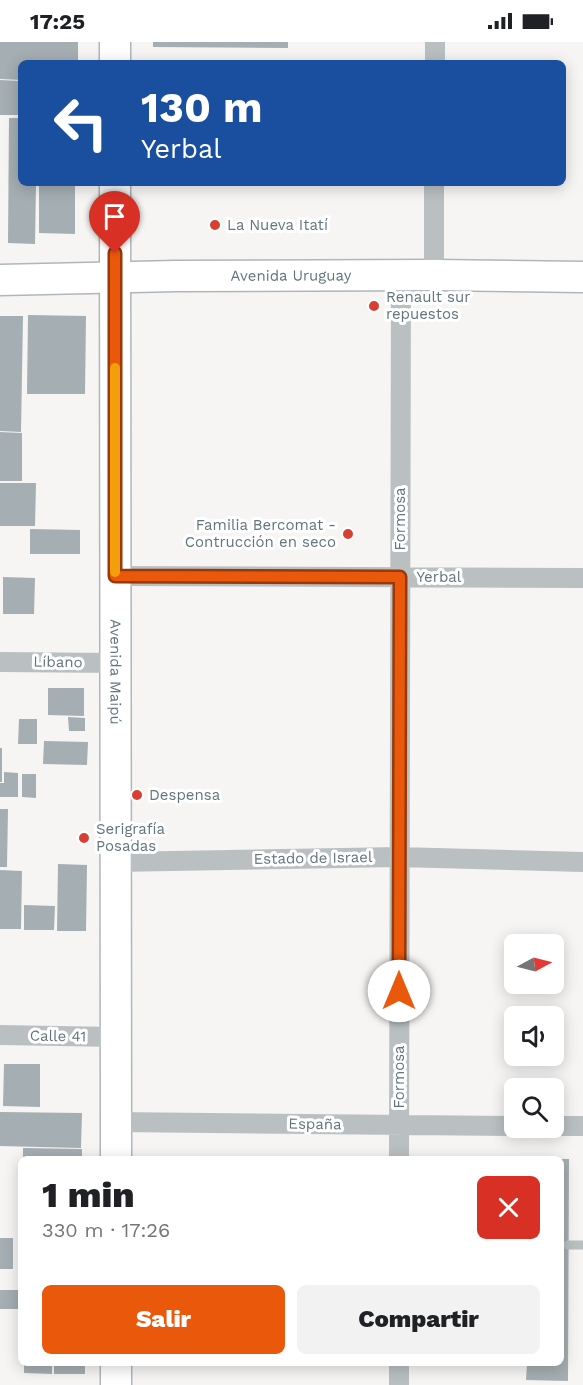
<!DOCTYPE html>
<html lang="es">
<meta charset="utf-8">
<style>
:root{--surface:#fff;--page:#f2f2f2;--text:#202124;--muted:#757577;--accent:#ea580c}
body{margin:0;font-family:"Work Sans",sans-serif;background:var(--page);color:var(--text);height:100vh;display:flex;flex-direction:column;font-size:22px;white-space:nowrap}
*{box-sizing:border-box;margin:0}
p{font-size:20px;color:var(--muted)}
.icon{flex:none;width:33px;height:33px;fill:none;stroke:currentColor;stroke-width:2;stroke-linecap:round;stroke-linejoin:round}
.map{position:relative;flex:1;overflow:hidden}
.details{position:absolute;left:18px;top:1114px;width:546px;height:210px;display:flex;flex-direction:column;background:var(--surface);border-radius:9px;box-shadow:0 3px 15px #0003}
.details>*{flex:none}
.banner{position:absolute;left:18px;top:18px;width:548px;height:126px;border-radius:9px;box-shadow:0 3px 15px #0003;background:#1a4fa0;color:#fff;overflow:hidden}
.needle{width:39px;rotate:83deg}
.fabs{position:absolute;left:504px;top:892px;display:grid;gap:12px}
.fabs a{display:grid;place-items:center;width:60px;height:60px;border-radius:9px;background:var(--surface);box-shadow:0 3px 15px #0003;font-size:30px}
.pin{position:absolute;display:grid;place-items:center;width:51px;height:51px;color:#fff;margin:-62px -26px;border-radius:50% 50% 50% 0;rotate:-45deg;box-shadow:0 0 6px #0007}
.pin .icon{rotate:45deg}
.me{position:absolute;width:66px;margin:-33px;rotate:0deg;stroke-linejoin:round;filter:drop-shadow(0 0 4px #0008)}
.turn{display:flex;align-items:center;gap:21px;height:126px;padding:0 24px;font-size:27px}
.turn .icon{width:78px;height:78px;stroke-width:2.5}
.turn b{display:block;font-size:42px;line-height:51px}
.round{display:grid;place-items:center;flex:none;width:63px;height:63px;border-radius:9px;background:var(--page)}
.overview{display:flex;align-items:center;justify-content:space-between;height:102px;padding:0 24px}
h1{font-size:36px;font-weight:800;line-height:45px}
.primary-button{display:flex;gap:12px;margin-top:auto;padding:12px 24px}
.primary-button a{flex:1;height:69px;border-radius:9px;background:var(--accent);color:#fff;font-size:24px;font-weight:800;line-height:69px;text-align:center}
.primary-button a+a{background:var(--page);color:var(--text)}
.status{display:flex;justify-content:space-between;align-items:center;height:42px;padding:0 30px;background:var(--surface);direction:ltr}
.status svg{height:16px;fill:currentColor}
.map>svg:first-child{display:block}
.building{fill:#a5aeb2}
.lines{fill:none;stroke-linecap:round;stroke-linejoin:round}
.primary-casing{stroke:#b0b6b9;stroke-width:33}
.lane{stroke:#bac0c2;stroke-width:9}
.street{stroke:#bac0c2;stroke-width:20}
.primary{stroke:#fff;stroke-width:30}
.route-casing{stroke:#983908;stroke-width:15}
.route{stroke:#ea580c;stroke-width:10}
.slow{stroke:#f59e0b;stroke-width:10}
.poi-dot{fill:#d73f32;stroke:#fff;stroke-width:2}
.labels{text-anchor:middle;stroke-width:6;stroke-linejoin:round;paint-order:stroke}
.poi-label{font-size:15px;fill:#63757c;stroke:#fff;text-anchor:start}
.street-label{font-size:15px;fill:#63757c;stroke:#fff}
</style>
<div class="status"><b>17:25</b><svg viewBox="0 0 49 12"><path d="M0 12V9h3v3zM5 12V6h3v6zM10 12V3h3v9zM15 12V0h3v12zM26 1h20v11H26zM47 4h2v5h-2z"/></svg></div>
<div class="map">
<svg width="583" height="1343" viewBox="0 0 583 1343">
<rect width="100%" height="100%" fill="#f6f5f3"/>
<!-- building -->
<path class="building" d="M0 0H78V21H21V38L0 37Z
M153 0H288V6L153 5Z
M0 38 21 39V73H0Z
M9 76H21V141H36L35 202 8 201Z
M39 143H75V192L39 191Z
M28 273 86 274 85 352H27Z
M0 274H23L21 390 0 389Z
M0 390 22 391V439H0Z
M0 441H36L35 484H0Z
M30 487 80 488V512H30Z
M3 535 35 536 34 572H3Z
M48 646H84V674L48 673Z
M68 675 85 676V689H69Z
M19 677H37V702H18Z
M44 699 88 700 87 723 43 722Z
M0 706H2V740H0Z
M4 730 18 731V755H0V741H4Z
M22 732H36V756L22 755Z
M0 767H8L7 825H0Z
M58 822 87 823 86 889H57Z
M0 828 22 829 21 887H0Z
M24 863 55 864 54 888H24Z
M4 1022H40V1065L3 1064Z
M0 1070 82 1071 81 1106 0 1104Z
M23 1106 82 1107V1118H23Z
M561 1117H569L568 1339 526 1338 527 1322H561Z
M0 1196H13V1227H0Z
M0 1248H19V1267H0Z
M24 1322H52V1332L24 1331Z
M54 1322H85V1332H54Z"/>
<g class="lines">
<defs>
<g id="primary">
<path d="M115 21V0"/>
<path id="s1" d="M115 141 116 1118"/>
<path id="s2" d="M0 238 176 234 434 233 583 235"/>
<path d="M116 1322V1343"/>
</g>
</defs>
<!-- primary casing -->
<use href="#primary" class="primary-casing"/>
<!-- lane -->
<path class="lane" d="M568 1203H583"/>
<!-- street -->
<path class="street" d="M435 21V0
M434 233V141
M115 534 583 536
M0 620 116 621
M116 820 399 815 583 820
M0 993 116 995
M116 1080 514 1084
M554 1084H583
M399 1118 401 233
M399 1343V1322"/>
<!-- primary -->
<use href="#primary" class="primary"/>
</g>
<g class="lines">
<defs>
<path id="route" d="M115 211V534L400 535 399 949"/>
</defs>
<!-- route casing -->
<use href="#route" class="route-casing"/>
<!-- route -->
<use href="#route" class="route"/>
<!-- slow -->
<path class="slow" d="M115 326V530"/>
</g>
<!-- markers -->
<g class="poi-dot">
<circle cx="215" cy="183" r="6"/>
<circle cx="374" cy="264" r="6"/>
<circle cx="348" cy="492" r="6"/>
<circle cx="137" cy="753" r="6"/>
<circle cx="84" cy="796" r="6"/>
</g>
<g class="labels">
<!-- poi labels -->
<g class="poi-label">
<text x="227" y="188">La Nueva Itatí</text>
<text x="386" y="260">Renault sur<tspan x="386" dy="17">repuestos</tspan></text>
<text x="336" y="488" text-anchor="end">Familia Bercomat -<tspan x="336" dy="17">Contrucción en seco</tspan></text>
<text x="149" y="758">Despensa</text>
<text x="96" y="792">Serigrafía<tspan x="96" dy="17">Posadas</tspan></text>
</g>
<!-- street labels -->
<g class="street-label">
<text dy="5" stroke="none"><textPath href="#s2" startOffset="291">Avenida Uruguay</textPath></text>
<text transform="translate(400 477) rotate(-90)" y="5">Formosa</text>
<text x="439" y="540">Yerbal</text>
<text transform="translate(58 620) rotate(1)" y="5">Líbano</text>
<text dy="5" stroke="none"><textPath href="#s1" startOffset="489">Avenida Maipú</textPath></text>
<text transform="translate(313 816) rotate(-1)" y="5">Estado de Israel</text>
<text transform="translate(58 994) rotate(1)" y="5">Calle 41</text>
<text transform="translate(399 1035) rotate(-90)" y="5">Formosa</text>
<text transform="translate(315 1082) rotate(1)" y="5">España</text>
</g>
</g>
</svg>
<div class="fabs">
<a><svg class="needle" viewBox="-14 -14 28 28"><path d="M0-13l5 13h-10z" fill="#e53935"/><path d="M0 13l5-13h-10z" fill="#757577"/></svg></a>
<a><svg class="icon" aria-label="sound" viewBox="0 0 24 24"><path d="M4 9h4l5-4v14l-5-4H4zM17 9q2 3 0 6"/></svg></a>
<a><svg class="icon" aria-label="search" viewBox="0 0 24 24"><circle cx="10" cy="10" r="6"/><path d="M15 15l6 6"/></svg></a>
</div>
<div class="pin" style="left:115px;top:211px;background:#d93025"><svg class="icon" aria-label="arrive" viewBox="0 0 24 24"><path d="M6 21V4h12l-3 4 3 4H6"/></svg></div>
<svg class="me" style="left:399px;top:949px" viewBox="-20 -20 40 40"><circle r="19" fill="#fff"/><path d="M0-13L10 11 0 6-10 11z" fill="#ea580c"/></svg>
<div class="banner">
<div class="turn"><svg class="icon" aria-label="left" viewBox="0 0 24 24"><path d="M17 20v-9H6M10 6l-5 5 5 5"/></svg><div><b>130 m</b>Yerbal</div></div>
</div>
<section class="details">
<div class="overview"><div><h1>1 min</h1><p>330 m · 17:26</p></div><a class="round" style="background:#d93025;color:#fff"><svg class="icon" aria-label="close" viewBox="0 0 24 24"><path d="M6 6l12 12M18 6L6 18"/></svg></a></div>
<div class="primary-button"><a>Salir</a><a>Compartir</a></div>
</section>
</div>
